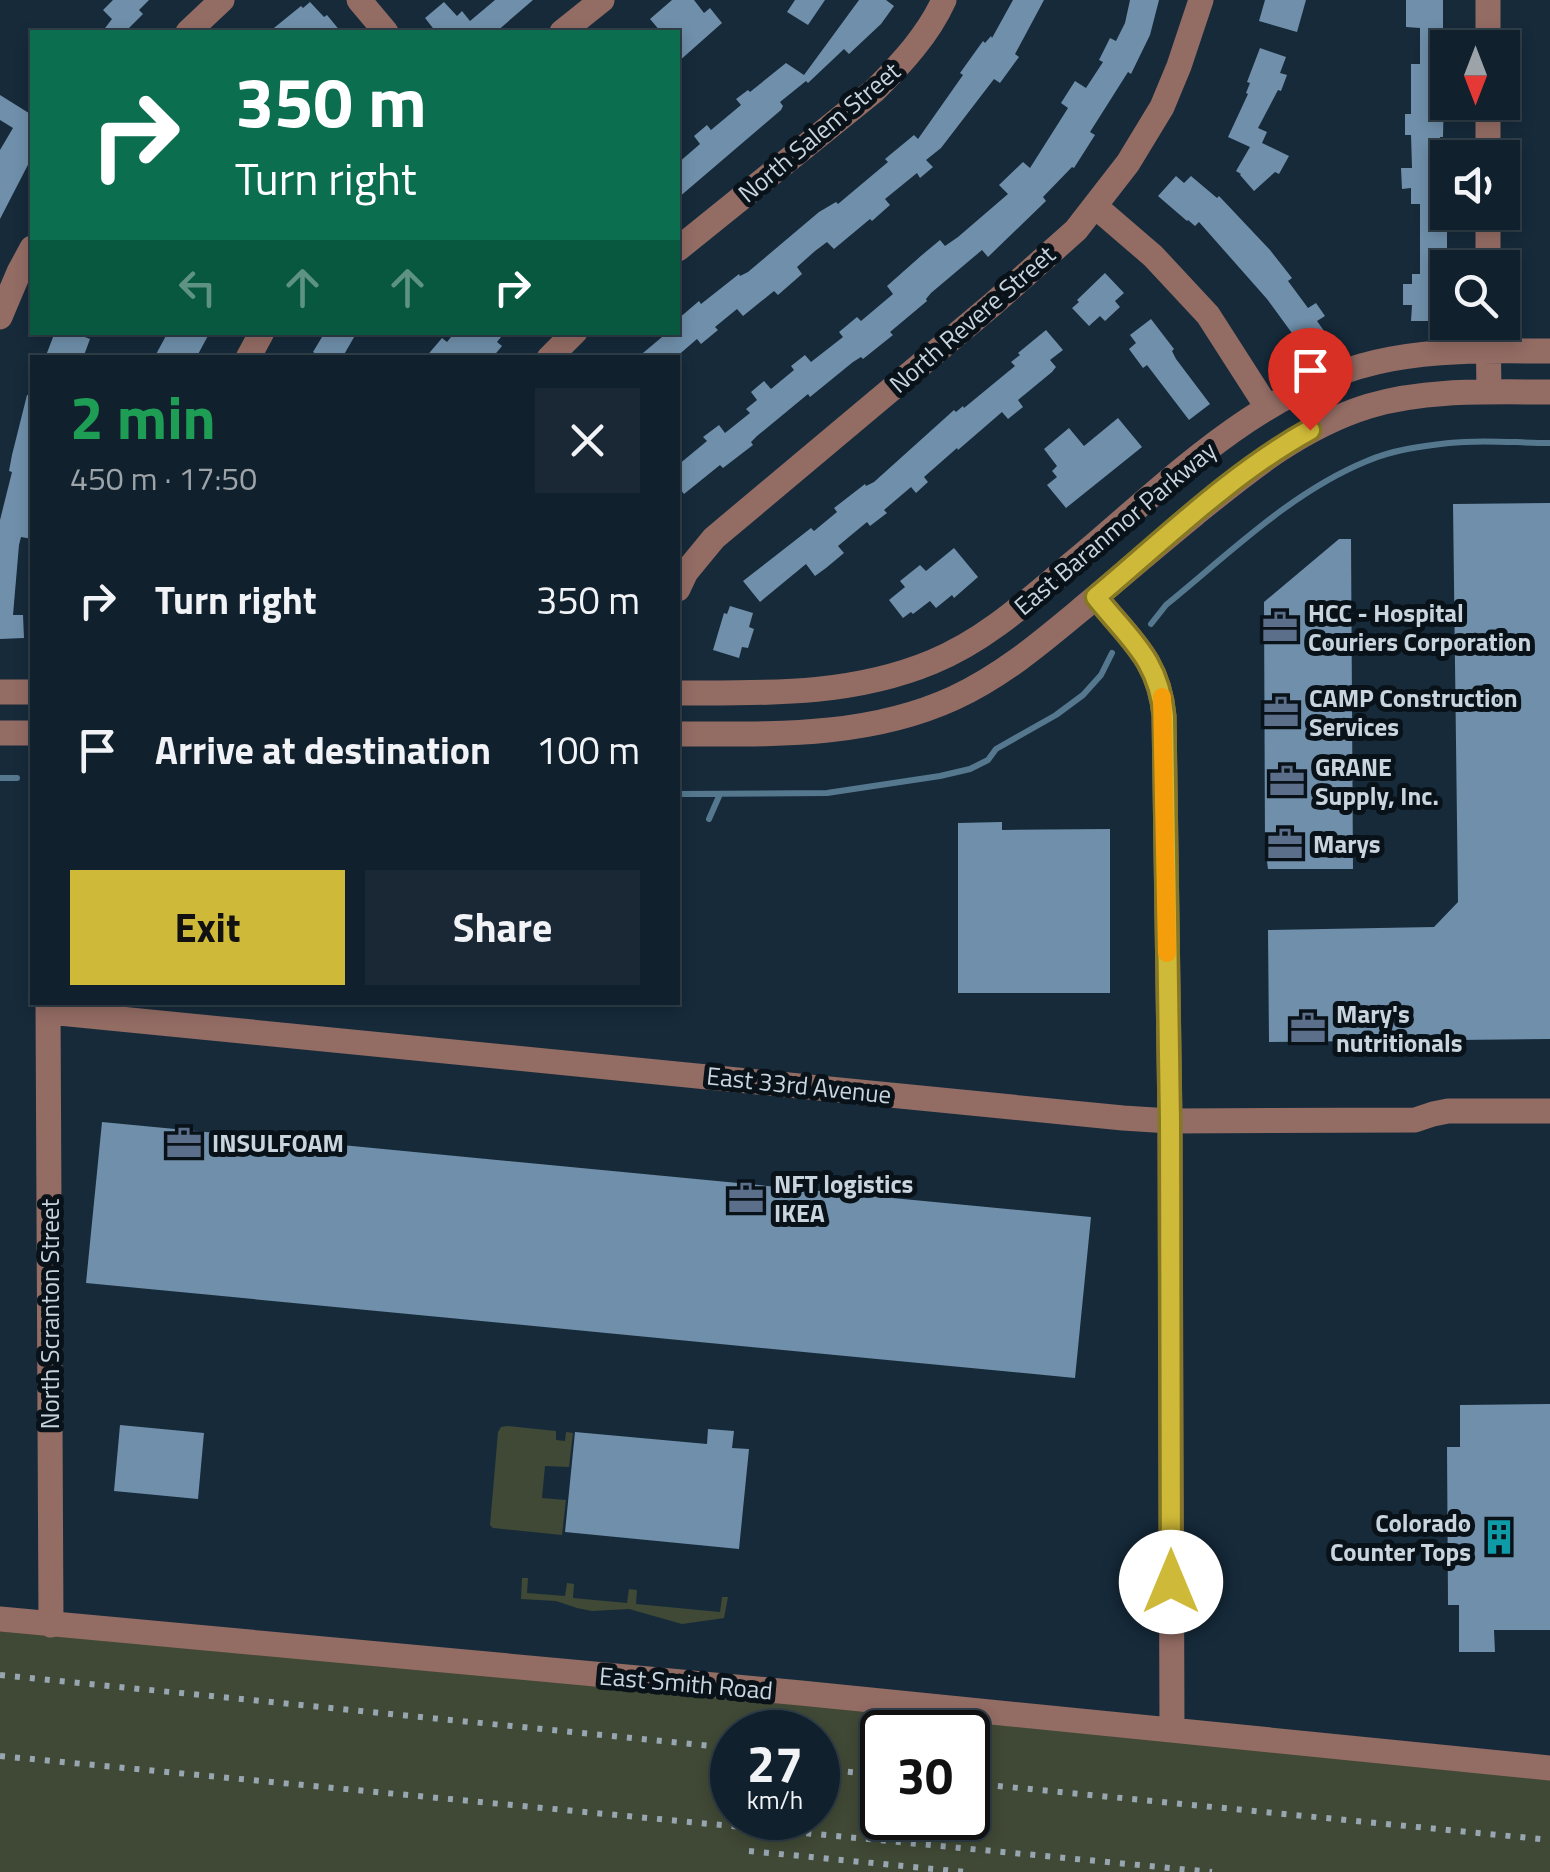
<!DOCTYPE html>
<meta charset="utf-8">
<style>
:root{--surface:#10202c;--page:#192834;--text:#f1f3f6;--muted:#9ca3a9;--line:#303e48;--accent:#ceb938}
body{margin:0;font-family:"Titillium Web",sans-serif;background:var(--page);color:var(--text);height:100vh;display:flex;flex-direction:column;font-size:38px;white-space:nowrap}
*{box-sizing:border-box;margin:0}
p{font-size:32px;color:var(--muted)}
.icon{flex:none;width:55px;height:55px;fill:none;stroke:currentColor;stroke-width:2;stroke-linecap:round;stroke-linejoin:round}
.map{position:relative;flex:1;overflow:hidden}
.drawer{position:absolute;left:30px;top:355px;width:650px;height:650px;display:flex;flex-direction:column;background:var(--surface);border-radius:0px;box-shadow:0 5px 15px #0003,0 0 0 2px var(--line)}
.drawer>*{flex:none}
.top-card{position:absolute;left:30px;top:30px;width:650px;height:305px;border-radius:0px;box-shadow:0 5px 15px #0003,0 0 0 2px var(--line);background:#0b6e4f;color:#fff;overflow:hidden}
.needle{width:65px;rotate:180deg}
.controls{position:absolute;left:1430px;top:30px;display:grid;gap:20px}
.controls a{display:grid;place-items:center;width:90px;height:90px;border-radius:0px;background:var(--surface);box-shadow:0 5px 15px #0003,0 0 0 2px var(--line);font-size:50px}
.speed{position:absolute;left:710px;top:1710px;display:flex;gap:20px;font-size:50px;font-weight:700;text-align:center}
.speed>*{display:grid;place-content:center;width:130px;height:130px;border-radius:50%;background:var(--surface);box-shadow:0 5px 15px #0003,0 0 0 2px var(--line);line-height:1}
.speed small{font-size:25px;font-weight:400}
.speed .limit{border:5px solid #111;border-radius:15px;background:#fff;color:#111}
.pin{position:absolute;display:grid;place-items:center;width:85px;height:85px;color:#fff;margin:-102px -42px;border-radius:50% 50% 50% 0;rotate:-45deg;box-shadow:0 0 10px #0007}
.pin .icon{rotate:45deg}
.me{position:absolute;width:110px;margin:-55px;rotate:0deg;stroke-linejoin:round;filter:drop-shadow(0 0 8px #0008)}
.turn{display:flex;align-items:center;gap:35px;height:210px;padding:0 40px;font-size:45px}
.turn .icon{width:130px;height:130px;stroke-width:2.5}
.turn b{display:block;font-size:70px;line-height:85px}
.lanes{display:flex;align-items:center;height:95px;padding:0 40px;background:#0003;justify-content:center;gap:50px;direction:ltr}
.lanes .off{opacity:.35}
.round{display:grid;place-items:center;flex:none;width:105px;height:105px;border-radius:0px;background:var(--page)}
.overview{display:flex;align-items:center;justify-content:space-between;height:170px;padding:0 40px}
h1{font-size:60px;font-weight:700;line-height:75px;color:#1e9e55}
.action{display:flex;gap:20px;margin-top:auto;padding:20px 40px}
.action a{flex:1;height:115px;border-radius:0px;background:var(--accent);color:#111;font-size:40px;font-weight:700;line-height:115px;text-align:center}
.action a+a{background:var(--page);color:var(--text)}
ul{padding:0;list-style:none}
li{display:flex;align-items:center;gap:30px;height:150px;padding:0 40px}
li div{flex:1}
li b{display:block;font-size:38px}
li em{font-style:normal}
.map>svg:first-child{display:block}
.green{fill:#404935;fill-rule:evenodd}
.lines{fill:none;stroke-linecap:round;stroke-linejoin:round}
.stream{stroke:#55788f;stroke-width:6}
.building{fill:#6f8faa}
.minor{stroke:#936c64;stroke-width:25}
.rail{stroke:#98a6b2;stroke-width:6;stroke-dasharray:5 10;stroke-linecap:butt}
.route-casing{stroke:#867824;stroke-width:25}
.route{stroke:#ceb938;stroke-width:18}
.slow{stroke:#f59e0b;stroke-width:18}
.labels{text-anchor:middle;stroke-width:10;stroke-linejoin:round;paint-order:stroke}
.street-label{font-size:25px;fill:#c8d4de;stroke:#091219}
.poi-label{font-size:25px;font-weight:bold;fill:#c8d4de;stroke:#091219;text-anchor:start}
</style>
<div class="map">
<svg width="1550" height="1872" viewBox="0 0 1550 1872">
<rect width="100%" height="100%" fill="#162a3a"/>
<!-- green -->
<path class="green" d="M507 1426 556 1431V1440L565 1441 566 1432 573 1433 569 1467 545 1466 542 1498 566 1500 562 1535 493 1528 490 1525 498 1432 501 1427Z
M522 1578H528L527 1593 565 1596 567 1583 574 1584 573 1598 627 1603 629 1589 637 1590 636 1604 720 1612 722 1597H728L724 1618 682 1624 629 1609 592 1611 577 1608 556 1601 521 1599Z
M0 1626 1550 1778V1872H0ZM732 1732H818V1818H732ZM882 1732H968V1818H882Z"/>
<g class="lines">
<!-- stream -->
<path class="stream" d="M1151 624 1166 605C1229 554 1291 492 1367 461 1392 450 1422 446 1449 443 1482 439 1517 443 1550 443
M0 778H17
M678 794 827 793 940 776 970 769 988 760 996 749 1056 715 1083 695 1101 675 1112 653
M709 819 720 794"/>
</g>
<!-- building -->
<path class="building" d="M113 0H149L139 10 143 14 125 32H102L112 19 103 10Z
M495 0H533L496 32H436L425 18 444 2 457 16 462 11 470 21Z
M672 0H694L704 13 710 8 722 23 678 62V32H661L650 19Z
M795 0H825L808 25 787 12Z
M859 0H886L894 6 881 24 849 54 844 49 808 83 806 81 780 102 783 106 781 110 678 198V163L700 144 694 136 707 125 711 130 741 105 736 99 748 90 750 92 786 63 804 75Z
M1013 0H1044L1015 54 1019 57 1000 83 994 79 941 148 926 160 933 167 920 178 917 173 885 199 890 205 872 221 870 219 834 249 827 242 815 251 797 267 802 274 778 295 774 291 743 316 737 309 715 327 718 330 701 344 697 339 675 358H637L668 332H678V319L699 301 701 304 739 274 740 276 748 272 819 212 836 202 838 204 888 162 885 159 914 135 918 139 963 75 960 73 983 41 985 43 991 36 992 38Z
M1130 0H1159L1150 35 1131 74 1128 72 1090 132 1095 135 1074 168 1072 167 1043 197 1046 201 988 257 982 250 931 293 926 299 927 301 890 332 893 335 863 359 861 357 853 362 810 397 808 394 757 436 751 442 753 445 723 468 720 465 684 494 678 486V465L707 441 703 437 719 425 725 433 750 413 746 409 757 400 751 392 764 381 771 389 794 370 791 366 805 355 811 362 843 337 839 332 857 317 861 321 893 294 887 286 922 255 940 240 945 246 958 237 1008 194 999 185 1023 162 1030 168 1068 108 1061 103 1075 81 1086 88 1103 62 1099 60 1110 38 1116 41 1125 23Z
M1265 0H1306L1297 32 1259 21Z
M1406 0H1443V40H1445V51H1448V88H1444L1443 137H1440V146H1438L1439 216H1447V255H1444V263H1442V302H1439L1438 321H1411L1412 305H1403V284H1412V274H1420V204H1411V188L1402 189 1401 168H1412L1411 135H1405V114H1411V64H1420V28L1406 27Z
M310 2 324 17 327 15 341 32H269L301 6 303 8Z
M1260 48 1286 57 1280 73 1287 75 1281 91 1278 90 1258 128 1267 132 1262 143 1289 156 1279 174 1275 172 1254 191 1240 175 1241 174 1236 171 1250 147 1228 137 1248 94 1246 93 1250 83 1247 82Z
M0 95 32 115V157L0 219V150L13 128 0 120Z
M1176 176 1184 183 1191 176 1217 198 1219 196 1270 250 1292 278 1288 281 1308 308 1316 303 1325 316 1317 321 1327 335 1305 351 1267 299 1199 222 1195 226 1188 220 1187 221 1158 196Z
M1105 273 1124 293 1115 301 1120 307 1105 321 1100 316 1089 326 1072 308 1079 302 1077 300Z
M1151 319 1174 349 1172 351 1176 359 1210 404 1189 420 1147 365 1143 368 1129 349 1136 343 1130 335Z
M1046 330 1063 350 1050 360 1056 367 1052 372 1018 400 1023 407 1008 419 1002 412 958 450 957 448 924 477 928 482 916 493 911 487 884 510 887 513 870 526 867 522 838 546 844 553 826 568 815 576 806 564 760 602 743 581 811 528 814 531 837 512 834 508 865 484 866 486 874 482 954 410 956 412 963 406 964 408 1015 366 1011 362 1020 355 1018 353Z
M55 332H72L90 339 83 358H45Z
M168 332H210L196 358H154Z
M325 332H357L342 358H322L313 352Z
M455 332H505L497 342 502 346 492 358H425L442 338 447 342Z
M27 395 32 396V539L21 537 19 545 13 615H23L24 638 0 639V520L12 472 9 471 12 455Z
M1118 418 1142 447 1066 508 1047 485 1057 477 1052 471 1057 466 1044 449 1069 428 1084 446Z
M1550 503V1039L1269 1042 1268 930 1434 927 1458 902 1453 504Z
M1339 539H1351L1353 869H1268L1265 846 1264 602Z
M954 548 978 577 954 598 952 595 936 608 930 601 913 614 911 612 903 618 889 600 905 587 900 581 920 565 926 571Z
M730 606 753 613 749 627 754 629 748 648 742 647 739 658 713 650 724 613 727 614Z
M1002 822V830L1110 829V993H958V823Z
M102 1122 1091 1217 1075 1378 86 1283Z
M1550 1404V1630H1494L1495 1652H1459V1605H1448L1447 1447H1460V1405Z
M120 1425 204 1433 198 1499 114 1491Z
M708 1429 734 1431 732 1448 749 1449 739 1549 565 1532 575 1432 707 1444Z"/>
<g class="lines">
<!-- minor -->
<path class="minor" d="M359 0 386 32
M188 32 222 0
M562 32 602 0
M1488 48V0
M1488 158V102
M1096 207 1153 256 1208 315 1267 407
M678 249 875 90C902 63 928 35 944 0
M1488 268V212
M0 317 19 272 32 248
M1488 322 1489 392
M248 358 262 332
M549 358 575 332
M678 589 686 572 714 538 993 304 1076 230 1128 163 1162 107 1179 66 1201 0
M1096 597C1129 638 1159 659 1164 716L1170 1121 1172 1730
M0 692H32
M678 693C765 693 850 696 932 662 989 639 1034 595 1080 557 1174 478 1266 382 1391 359 1443 349 1497 351 1550 351
M0 733H32
M678 734C771 734 867 738 954 698 1008 673 1051 634 1096 597 1129 569 1162 541 1195 514 1249 470 1301 427 1369 406 1427 389 1490 392 1550 392
M48 1002 51 1625
M49 1012 1123 1118 1170 1121 1415 1120 1433 1114 1448 1111H1550
M0 1619 801 1693 1550 1768"/>
<!-- rail -->
<path class="rail" d="M0 1675 732 1748
M0 1756 1212 1872
M818 1769 882 1775
M968 1783 1550 1840
M749 1851 965 1872"/>
</g>
<g class="lines">
<defs>
<path id="route" d="M1171 1582 1170 1121 1164 716C1159 659 1129 639 1096 597 1164 540 1232 473 1310 430"/>
</defs>
<!-- route casing -->
<use href="#route" class="route-casing"/>
<!-- route -->
<use href="#route" class="route"/>
<!-- slow -->
<path class="slow" d="M1162 697 1167 953"/>
</g>
<!-- icons -->
<defs>
<symbol id="office-bare" viewBox="-9 -9 18 18"><path d="M-6-3h4V-5.5h4V-3h4V5H-6ZM-1-4.5V-3h2v-1.5ZM-6 0V1H6V0Z" fill="#5c6f8a" stroke="#091219" stroke-width="2.5" paint-order="stroke"/></symbol>
<symbol id="building-bare" viewBox="-9 -9 18 18"><path d="M-4-6H4V6H1V3H-1V6H-4ZM-2.5-4.3h1.7v1.8h-1.7ZM.8-4.3h1.7v1.8H.8ZM-2.5-1h1.7V.8h-1.7ZM.8-1h1.7V.8H.8Z" fill="#0f9aa8" stroke="#091219" stroke-width="2.5" paint-order="stroke"/></symbol>
</defs>
<g fill-rule="evenodd">
<use href="#office-bare" x="1255" y="602" width="50" height="50"/>
<use href="#office-bare" x="1256" y="687" width="50" height="50"/>
<use href="#office-bare" x="1262" y="756" width="50" height="50"/>
<use href="#office-bare" x="1260" y="819" width="50" height="50"/>
<use href="#office-bare" x="1283" y="1003" width="50" height="50"/>
<use href="#office-bare" x="159" y="1118" width="50" height="50"/>
<use href="#office-bare" x="721" y="1173" width="50" height="50"/>
<use href="#building-bare" x="1474" y="1512" width="50" height="50"/>
</g>
<g class="labels">
<!-- street labels -->
<g class="street-label">
<text transform="translate(819 132) rotate(-40)" y="9">North Salem Street</text>
<text transform="translate(972 319) rotate(-41)" y="9">North Revere Street</text>
<text transform="translate(1115 528) rotate(-40)" y="9">East Baranmor Parkway</text>
<text transform="translate(799 1085) rotate(6)" y="9">East 33rd Avenue</text>
<text transform="translate(50 1314) rotate(-90)" y="9">North Scranton Street</text>
<text transform="translate(686 1683) rotate(5)" y="9">East Smith Road</text>
</g>
<!-- poi labels -->
<g class="poi-label">
<text x="1308" y="622">HCC - Hospital<tspan x="1308" dy="29">Couriers Corporation</tspan></text>
<text x="1309" y="707">CAMP Construction<tspan x="1309" dy="29">Services</tspan></text>
<text x="1315" y="776">GRANE<tspan x="1315" dy="29">Supply, Inc.</tspan></text>
<text x="1313" y="853">Marys</text>
<text x="1336" y="1023">Mary's<tspan x="1336" dy="29">nutritionals</tspan></text>
<text x="212" y="1152">INSULFOAM</text>
<text x="774" y="1193">NFT logistics<tspan x="774" dy="29">IKEA</tspan></text>
<text x="1471" y="1532" text-anchor="end">Colorado<tspan x="1471" dy="29">Counter Tops</tspan></text>
</g>
</g>
</svg>
<div class="controls">
<a><svg class="needle" viewBox="-14 -14 28 28"><path d="M0-13l5 13h-10z" fill="#e53935"/><path d="M0 13l5-13h-10z" fill="#9ca3a9"/></svg></a>
<a><svg class="icon" aria-label="sound" viewBox="0 0 24 24"><path d="M4 9h4l5-4v14l-5-4H4zM17 9q2 3 0 6"/></svg></a>
<a><svg class="icon" aria-label="search" viewBox="0 0 24 24"><circle cx="10" cy="10" r="6"/><path d="M15 15l6 6"/></svg></a>
</div>
<div class="speed"><div>27<small>km/h</small></div><div class="limit">30</div></div>
<div class="pin" style="left:1310px;top:430px;background:#d93025"><svg class="icon" aria-label="arrive" viewBox="0 0 24 24"><path d="M6 21V4h12l-3 4 3 4H6"/></svg></div>
<svg class="me" style="left:1171px;top:1582px" viewBox="-20 -20 40 40"><circle r="19" fill="#fff"/><path d="M0-13L10 11 0 6-10 11z" fill="#ceb938"/></svg>
<div class="top-card">
<div class="turn"><svg class="icon" aria-label="right" viewBox="0 0 24 24"><path d="M7 20v-9h11M14 6l5 5-5 5"/></svg><div><b>350 m</b>Turn right</div></div>
<div class="lanes"><svg class="icon off" aria-label="left" viewBox="0 0 24 24"><path d="M17 20v-9H6M10 6l-5 5 5 5"/></svg><svg class="icon off" aria-label="ahead" viewBox="0 0 24 24"><path d="M12 20V5M6 11l6-6 6 6"/></svg><svg class="icon off" aria-label="ahead" viewBox="0 0 24 24"><path d="M12 20V5M6 11l6-6 6 6"/></svg><svg class="icon" aria-label="right" viewBox="0 0 24 24"><path d="M7 20v-9h11M14 6l5 5-5 5"/></svg></div>
</div>
<section class="drawer">
<div class="overview"><div><h1>2 min</h1><p>450 m · 17:50</p></div><a class="round"><svg class="icon" aria-label="close" viewBox="0 0 24 24"><path d="M6 6l12 12M18 6L6 18"/></svg></a></div>
<ul>
<li><svg class="icon" aria-label="right" viewBox="0 0 24 24"><path d="M7 20v-9h11M14 6l5 5-5 5"/></svg><div><b>Turn right</b></div><em>350 m</em></li>
<li><svg class="icon" aria-label="arrive" viewBox="0 0 24 24"><path d="M6 21V4h12l-3 4 3 4H6"/></svg><div><b>Arrive at destination</b></div><em>100 m</em></li>
</ul>
<div class="action"><a>Exit</a><a>Share</a></div>
</section>
</div>
